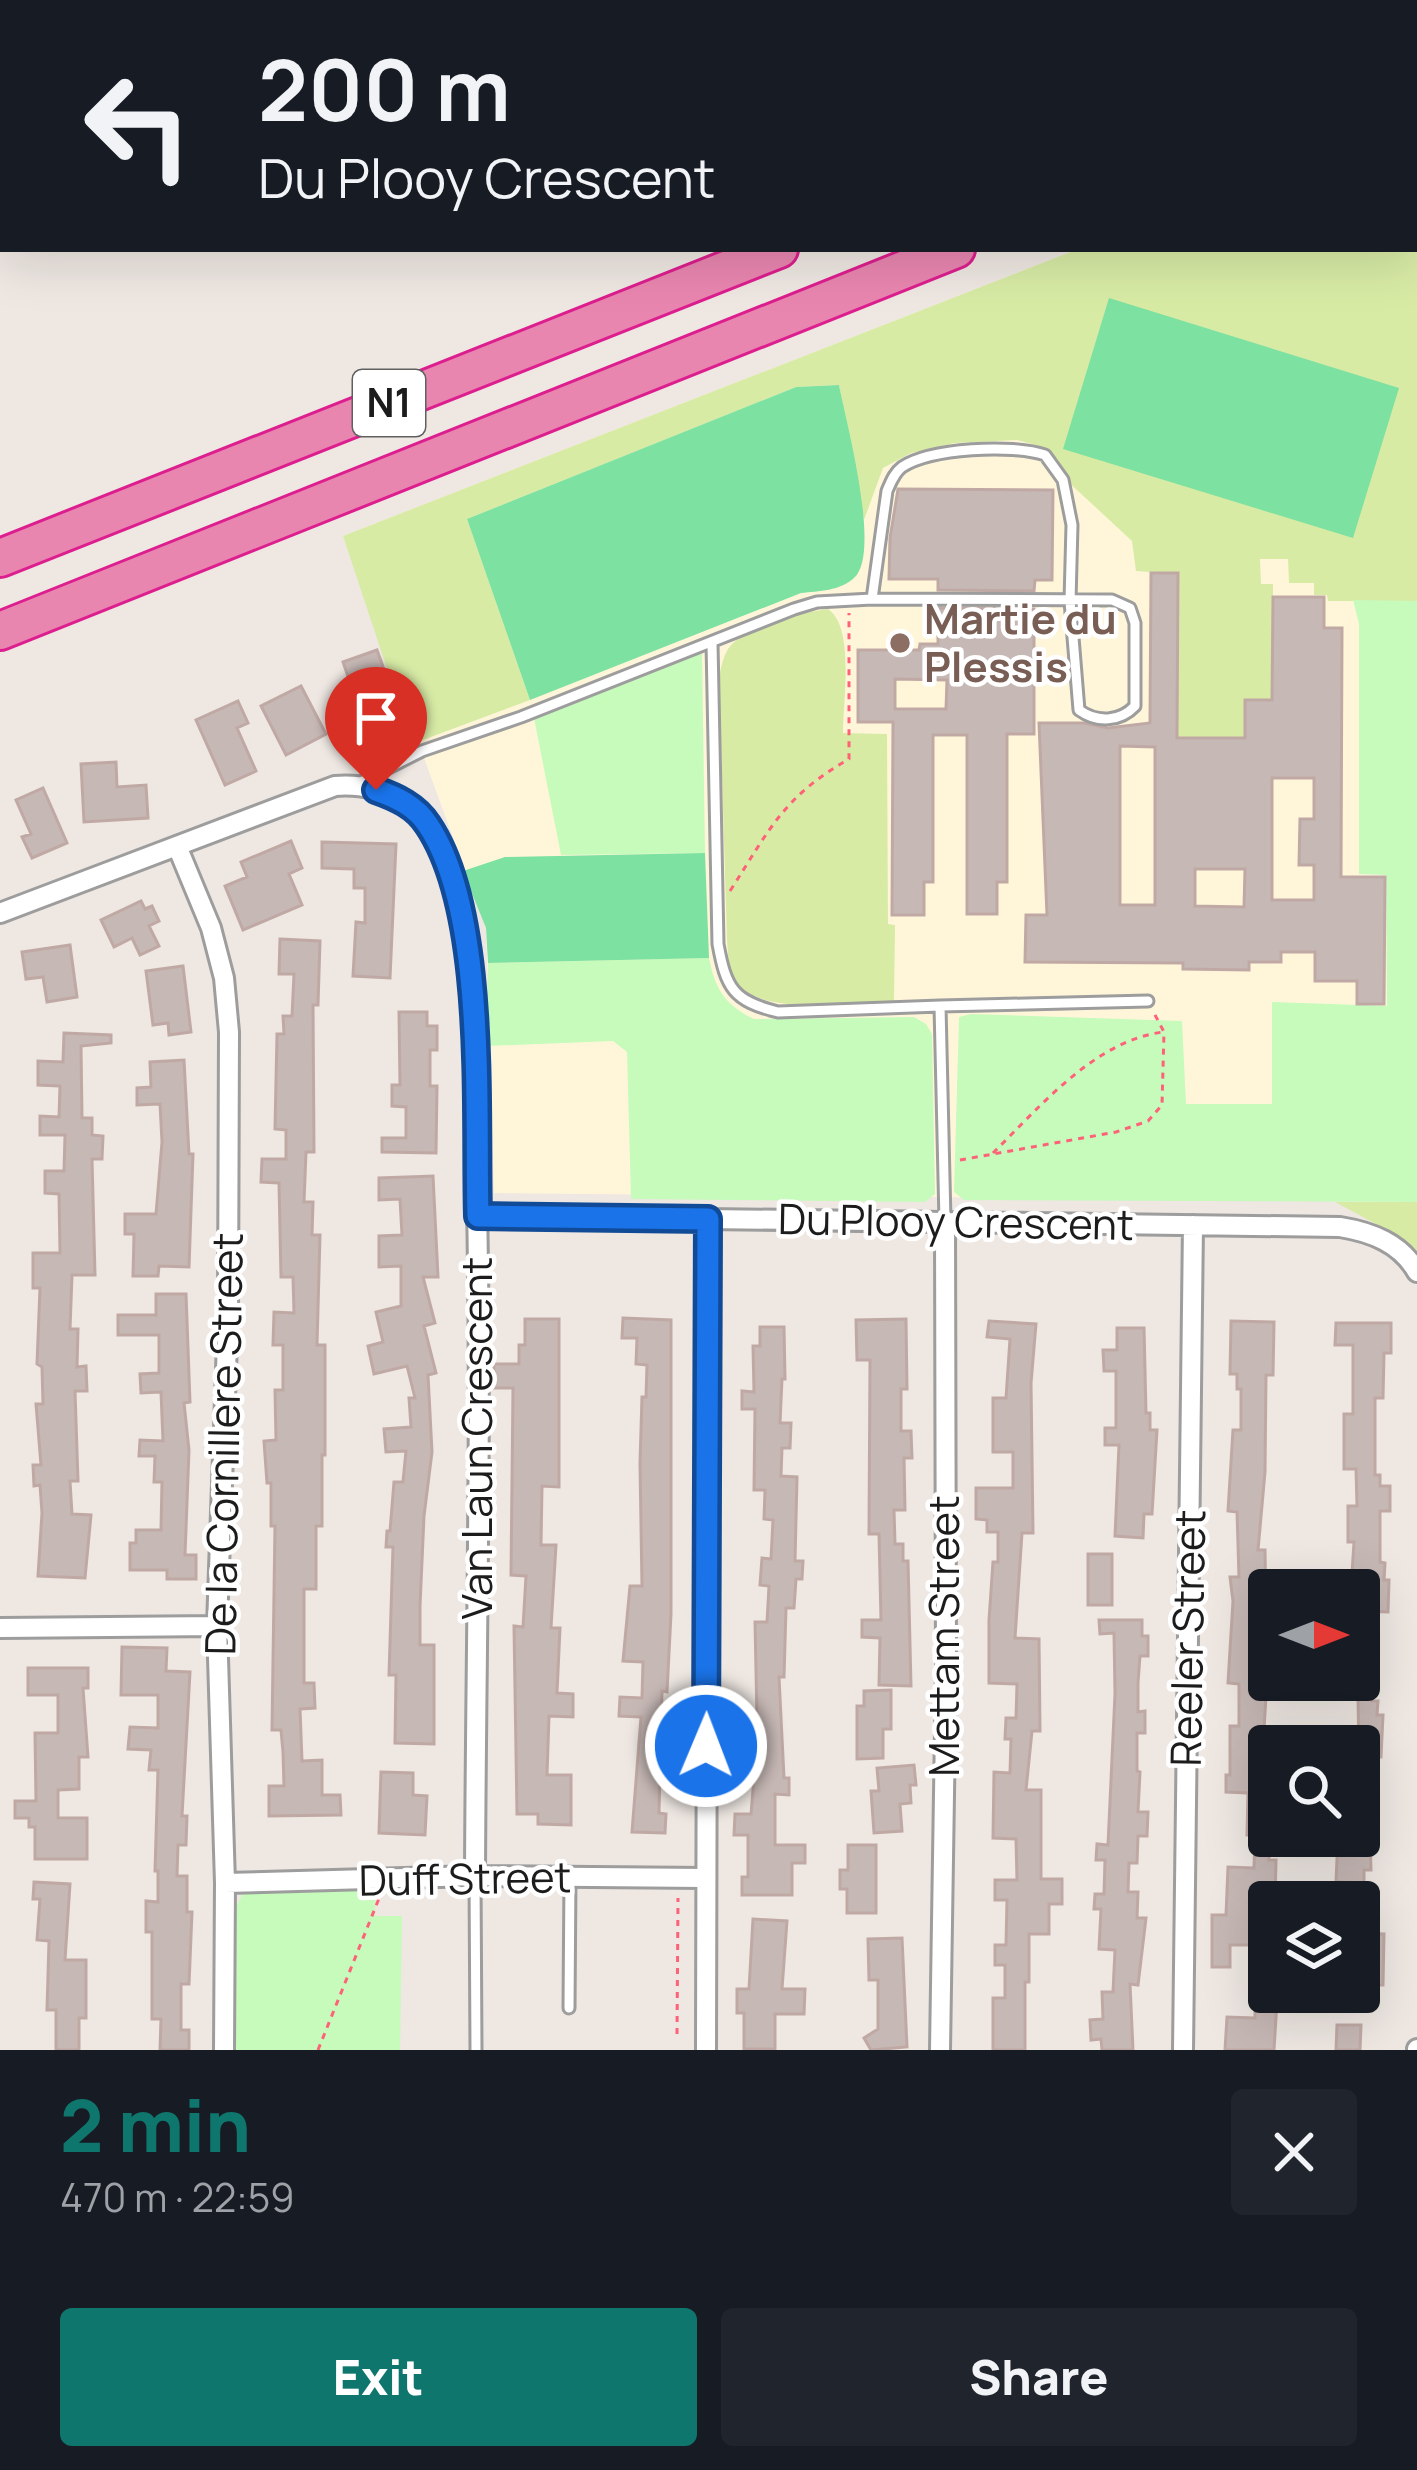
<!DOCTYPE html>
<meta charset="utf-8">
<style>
:root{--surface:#171b24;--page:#20242c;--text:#f1f3f6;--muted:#9ea1a6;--accent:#0f766e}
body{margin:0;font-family:Manrope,sans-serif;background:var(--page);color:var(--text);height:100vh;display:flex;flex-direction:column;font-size:45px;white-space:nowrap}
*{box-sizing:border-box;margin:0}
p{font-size:39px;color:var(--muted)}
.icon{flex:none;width:66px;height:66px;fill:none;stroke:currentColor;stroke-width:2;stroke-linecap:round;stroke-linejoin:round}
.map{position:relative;height:2050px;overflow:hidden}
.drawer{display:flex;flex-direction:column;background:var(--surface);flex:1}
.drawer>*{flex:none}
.hud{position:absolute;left:0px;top:0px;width:1419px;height:252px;box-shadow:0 12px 48px #0002;background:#171b24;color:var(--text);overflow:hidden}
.needle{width:78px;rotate:90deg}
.controls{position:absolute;left:1248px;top:1569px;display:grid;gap:24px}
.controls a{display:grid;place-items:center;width:132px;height:132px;border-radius:12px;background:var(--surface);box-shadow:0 12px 48px #0002;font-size:60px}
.pin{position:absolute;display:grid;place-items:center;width:102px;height:102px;color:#fff;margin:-123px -51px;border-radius:50% 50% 50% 0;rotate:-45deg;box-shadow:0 0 12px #0007}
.pin .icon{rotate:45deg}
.me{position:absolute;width:132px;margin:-66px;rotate:1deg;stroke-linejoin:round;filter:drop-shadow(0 0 9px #0008)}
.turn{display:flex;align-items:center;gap:42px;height:252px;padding:0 60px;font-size:54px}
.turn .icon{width:156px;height:156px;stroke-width:2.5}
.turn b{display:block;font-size:84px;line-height:102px}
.round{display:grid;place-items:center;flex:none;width:126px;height:126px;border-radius:12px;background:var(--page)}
.head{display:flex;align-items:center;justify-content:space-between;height:204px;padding:0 60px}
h1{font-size:72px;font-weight:800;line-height:90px;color:var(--accent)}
.cta{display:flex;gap:24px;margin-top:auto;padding:24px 60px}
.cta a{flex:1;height:138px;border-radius:12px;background:var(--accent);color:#fff;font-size:48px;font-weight:800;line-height:138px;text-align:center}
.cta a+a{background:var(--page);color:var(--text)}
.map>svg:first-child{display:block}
.education{fill:#fff6da}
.grass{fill:#d8eba5}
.park{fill:#c6fbbc}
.pitch{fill:#7ce1a1}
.building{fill:#c6b8b5;stroke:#c0a9a4;stroke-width:3;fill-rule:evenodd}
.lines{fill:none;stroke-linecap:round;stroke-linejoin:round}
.lane-casing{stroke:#9d9d9d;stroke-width:15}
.street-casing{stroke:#9d9d9d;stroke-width:24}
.highway-casing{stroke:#dd1e8e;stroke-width:42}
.path{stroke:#fe6278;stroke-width:3;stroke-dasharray:6 6;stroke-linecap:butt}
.lane{stroke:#fff;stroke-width:9}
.street{stroke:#fff;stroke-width:18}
.highway{stroke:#e986b0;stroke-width:36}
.route-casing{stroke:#114b97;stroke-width:30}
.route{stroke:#1a73e8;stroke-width:21}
.education-dot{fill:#8d6e63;stroke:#fff;stroke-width:4.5}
.labels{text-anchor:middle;stroke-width:9;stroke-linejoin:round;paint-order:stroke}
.shield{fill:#fff;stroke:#606060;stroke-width:3}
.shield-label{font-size:39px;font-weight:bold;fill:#1c1c1c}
.education-label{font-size:42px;font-weight:bold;fill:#785e54;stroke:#fff;text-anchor:start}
.street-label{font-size:42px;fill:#1c1c1c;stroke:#fff}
</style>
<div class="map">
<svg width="1417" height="2050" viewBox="0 0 1417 2050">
<rect width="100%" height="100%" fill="#eee7e2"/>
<!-- education -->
<path class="education" d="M1417 117V1202L494 1193 486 928 343 536 1078 249H1416Z"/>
<!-- grass -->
<path class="grass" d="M1417 117V601H1328L1327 595H1314V583H1289L1288 559H1260L1261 584H1273L1272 700H1245V738H1177L1178 574 1136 571 1132 541 1065 479 1057 459 1039 446 1017 440 955 443 911 453 883 468 864 520 839 385 796 387 467 519 530 700 412 744 343 536 1078 249H1416Z
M828 609C855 627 843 701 843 733L887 734 888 924 895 925 894 1001C855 1002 753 1019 733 977 728 966 728 952 727 940L719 677C721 668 723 657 728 649 743 627 802 612 828 609Z
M1335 1202H1417V1260L1402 1238Z"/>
<!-- park -->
<path class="park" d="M1353 600 1417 601V1202L964 1200 954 1192 959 1017 971 1014 1182 1021 1186 1104H1272V1002L1387 1006 1386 875 1359 874V624Z
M702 650 705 853 561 855 534 718Z
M709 958C715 989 725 1005 754 1019L914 1017 926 1024 932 1034 935 1194 925 1202 631 1199 627 1052 613 1041 486 1046 488 963Z
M376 1884 375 1916H402L400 2050H232L233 1913 244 1891Z"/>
<!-- pitch -->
<path class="pitch" d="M1109 298 1399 388 1353 538 1063 449Z
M839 385C846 422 882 553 854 578 840 591 819 591 801 593L530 700 467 519 796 387Z
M705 853 709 958 488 963 486 928 463 871 505 857Z"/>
<!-- building -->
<path class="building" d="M898 489 1053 490 1052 580H1035L1034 591 938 590V579H889L890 538Z
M1151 573H1178L1177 738H1245V700H1272L1273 597H1324V628H1342L1341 877H1385L1384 1004H1357V981H1315V952H1281V962H1249V970L1183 969V963L1025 962 1026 915H1047L1039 723H1084L1108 728 1150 723ZM1120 746 1155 747V905H1120ZM1272 778H1314V819H1300L1299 865H1314V900H1272ZM1195 869H1245L1244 907 1195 906Z
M938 608 1034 609V734H1007V882H997V914H967V735H933V882H924V915H892L893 722H858V650H919L920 644H938ZM895 679 947 680 946 709H895Z
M377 650 400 713 374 722 380 738 354 748 337 701 354 694 343 662Z
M301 686 326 734 286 755 261 706Z
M238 701 248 723 237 728 256 771 225 785 196 720Z
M116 762 117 787 146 785 148 818 84 822 81 764Z
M43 788 67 843 32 858 22 837 31 834 16 800Z
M291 841 302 868 289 874 302 905 243 930 225 886 247 877 241 862Z
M322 842 396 844 390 978 353 976 356 922 365 923V888H354V869L322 868Z
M141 901 145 909 152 906 159 921 149 926 159 946 140 955 132 938 114 947 101 920Z
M280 939 320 941 318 1005H313L314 1152H306L304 1202H313L312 1235H320L317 1345H325V1455H322V1526H316V1589H304V1683H314L315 1708 300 1709 302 1761 322 1760V1795H340L341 1815 269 1816V1786H284L283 1752 281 1730H272L275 1526H271V1483H267L264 1441 276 1440 275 1390H283V1345H273L274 1312 294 1313 293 1277H281L279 1183 261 1182 262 1159H286V1130L275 1129 277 1034H284L283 1016H292L294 974H279Z
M70 945 77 997 47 1002 43 977 26 979 22 952Z
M183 966 191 1032 169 1035 168 1023 153 1025 146 971Z
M399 1012H427V1026H437V1050H430V1086H437L436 1153 382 1152V1138H406V1107L392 1106V1085H400Z
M64 1033 111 1035V1043L81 1046 82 1118H92V1135L103 1136 102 1159H92L95 1275H72L70 1329H78L77 1367 86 1366 87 1391H75L78 1481H70L72 1514 91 1515 85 1578 38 1576 42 1513 40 1485 34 1486 33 1465H41L36 1404H43L42 1367 37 1364 40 1288H33V1253H60L59 1194 45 1193V1171H64L65 1135H40V1116L59 1117 60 1086 38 1085V1061L63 1062Z
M184 1060 189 1154H193L189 1267 159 1266 158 1276H133L134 1234H125V1214H156L162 1142 160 1104 137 1105V1088L151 1087 150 1062Z
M433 1176 438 1277H423L435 1323 424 1326 436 1373 428 1375 432 1452 424 1516 420 1606V1645H434V1744L395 1743 396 1675H389L393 1547H386L387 1531H390L394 1482H403L406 1451 386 1452 384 1429 411 1427 409 1398H415L407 1366 374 1374 368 1346 383 1342 376 1312 401 1306V1266L379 1267V1236L402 1235 400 1199 379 1200V1178Z
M156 1294H186L190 1402 184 1403 189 1450 185 1555H196V1579H167V1570H130V1543H136V1530H161L162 1482H154L155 1456H139L140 1440 163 1441 161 1392 141 1393 140 1374 159 1373V1335H118V1315H156Z
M623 1318 671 1320V1614L667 1692 662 1691 659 1813 666 1814 665 1833 632 1832 641 1717 619 1716 620 1697 642 1698 643 1662 623 1661 630 1586H642L640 1463 642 1397H646L647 1365 636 1364 637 1338H622Z
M525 1319H559V1487L542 1486 541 1545H556L551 1628H560L557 1693 573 1694V1717L549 1716 547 1775H571V1825L538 1824V1814H517L514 1626 523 1627 526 1576 511 1575 513 1388H494V1364H519V1345H525Z
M906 1319 907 1389H901V1431H911L912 1458H904L905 1510H894L895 1544H903V1561H908L911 1686 879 1685 880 1638 862 1637V1620H881L879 1534H869L870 1360H857L856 1320Z
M989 1321 1036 1324 1031 1383 1033 1533H1022L1015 1638 1039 1639 1040 1731H1032L1026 1790H1041V1879H1062V1904H1049V1934H1029V1982H1025V2050H993V1998H1005V1965H995V1945H1006L1007 1900H995V1880H1017L1016 1839 993 1838 994 1772 1010 1773 1011 1739H1005L1006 1718H1016L1017 1684 989 1683V1620L993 1562H998V1532H987V1520L976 1519V1488H1013V1452H993V1398H1006L1010 1339 987 1337Z
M1231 1321 1274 1322 1273 1375H1266L1265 1472 1258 1550H1265L1266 1615H1260L1257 1663H1268L1263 1746H1269V1860H1276L1275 1902H1269V1945H1230V1967H1212V1915H1226L1228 1867 1254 1868 1255 1835H1247L1248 1793 1226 1792V1775H1230V1726H1239V1684L1228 1683 1233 1601 1230 1577H1239L1237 1512 1228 1511 1233 1430H1241V1389H1237V1374H1230Z
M1336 1323H1391V1353H1384L1383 1398H1375V1475H1380V1486H1390V1511H1380V1562L1385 1563 1384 1580H1389L1388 1612 1359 1611V1590H1351L1354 1542H1348V1506H1357L1356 1469H1344V1414H1353V1345H1335Z
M760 1327H784L785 1379H782L780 1423H791L790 1448H782L781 1476 797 1477 795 1561H803L802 1579H796L794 1608H786L784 1677H779L784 1778H789V1795L775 1794V1845H805V1863H792V1895H742V1877H748V1835H734L735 1814H751L754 1778 752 1719H757L755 1622H767L769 1586 760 1585 762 1558 771 1559 773 1520 764 1519 765 1490H754L755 1409H742V1391L754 1392 753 1346H760Z
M1117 1328H1144L1146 1413H1150V1430H1157L1152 1514H1144L1143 1538 1115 1536 1119 1445H1105V1428H1116V1371H1104L1103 1350H1117Z
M1088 1554H1112V1605H1088Z
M1099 1620H1142V1636H1148V1656H1140L1138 1683V1712L1145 1711V1733H1137V1771L1140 1772 1138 1812H1148L1147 1836H1138L1137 1863H1129L1128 1892H1138L1137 1918H1146L1138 1985 1130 1984 1133 2050H1102L1101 2039 1091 2040 1090 2020 1103 2019 1102 1992H1113L1115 1950 1099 1949 1101 1909H1094L1095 1894H1104L1105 1860H1096L1097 1844 1108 1845 1115 1694 1114 1633 1100 1634Z
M122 1647 167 1648 166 1671 190 1672 182 1816H187L186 1845H178L177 1876H187V1912H192L189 1984H181V2030H189V2050H160L161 2019H152V1932H146V1901L158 1902V1871H155L158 1770H149L151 1750 128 1749 130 1727 158 1728V1695H121Z
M28 1668H88V1688H83L88 1757H79V1789L58 1790V1818H87V1859H35V1827H29V1818H15V1801H36L35 1733H58V1695H28Z
M1371 1680 1372 1701H1378L1377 1715H1383L1381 1757 1359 1756 1358 1698H1325L1326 1682Z
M891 1690V1729H883V1758L857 1759V1706H864V1691Z
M914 1765 916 1785H910L911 1803 900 1804 902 1831 874 1833 871 1791H879L877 1768Z
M381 1772 413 1773V1795L427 1796 425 1835 379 1833Z
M1372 1800V1827H1359V1801Z
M1338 1836H1370L1371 1870H1364V1902H1341V1882H1336Z
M848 1845H876V1913H847V1889H840V1870H848Z
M34 1882 70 1884 65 1960H86V2018H79V2050H56V2010H47L49 1941 37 1940 40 1899H33Z
M753 1919 787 1921 782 1989H805L804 2014H775V2049H744V2013H737V1989H749Z
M1359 1933 1384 1934 1383 1985H1359Z
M902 1938 907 2047 871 2050 864 2038 878 2029V1980H869L868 1939Z
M1255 2000 1277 2001 1274 2050H1225L1227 2017 1255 2018Z
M1337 2025H1361L1360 2050H1336Z"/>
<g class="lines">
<defs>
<path id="lane" d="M712 643 718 944C726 988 733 1001 778 1012L940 1006
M361 782 422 751 521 717 794 609 817 602 872 599 1112 600 1130 608 1135 623V706C1120 722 1097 723 1079 710L1070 601 1072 525 1063 480 1045 455C1012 444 931 448 902 467 894 473 891 482 887 491L872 599
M945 1221 940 1006 1148 1001
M475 1876 476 2050
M569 2008 570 1876"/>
<path id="street" d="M177 846 211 928 224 978 229 1032 228 1313 217 1626 225 1883 224 2050
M0 913 335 786C384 782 422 807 442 851 482 935 473 1040 475 1130 483 1378 476 1628 475 1876
M478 1216 1340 1227C1371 1232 1401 1243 1417 1272
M0 1628 217 1626
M225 1883 475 1876 705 1878
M706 2050 708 1219
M940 2050 946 1666 945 1221
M1183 2050 1193 1225
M1417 2050V2049"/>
<path id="highway" d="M1399 3 1406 0
M1416 65H1417
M0 558 779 249
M0 631 956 249"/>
</defs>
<!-- lane casing -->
<use href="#lane" class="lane-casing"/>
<!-- street casing -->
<use href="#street" class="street-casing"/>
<!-- highway casing -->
<use href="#highway" class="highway-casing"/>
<!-- path -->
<path class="path" d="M730 891C770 829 783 797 849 759V613
M993 1153C1040 1107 1094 1041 1163 1032
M960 1160 1116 1132 1148 1121 1162 1105 1164 1032 1154 1013
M677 2034 678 1898
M318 2050 380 1896"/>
<!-- lane -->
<use href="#lane" class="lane"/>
<!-- street -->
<use href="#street" class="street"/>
<!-- highway -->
<use href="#highway" class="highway"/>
</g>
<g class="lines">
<defs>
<path id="route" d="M376 790C396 797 416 806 428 825 487 913 475 1110 478 1216L708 1219 706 1746"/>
</defs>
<!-- route casing -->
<use href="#route" class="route-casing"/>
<!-- route -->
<use href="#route" class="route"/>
</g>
<!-- markers -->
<circle class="education-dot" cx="900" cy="643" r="12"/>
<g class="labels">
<!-- shield labels -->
<rect class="shield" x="353" y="370" width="72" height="66" rx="9"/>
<g class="shield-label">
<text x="389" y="417">N1</text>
</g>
<!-- education labels -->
<g class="education-label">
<text x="924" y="634">Martie du<tspan x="924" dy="48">Plessis</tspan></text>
</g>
<!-- street labels -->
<g class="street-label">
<text transform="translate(956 1222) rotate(1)" y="15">Du Plooy Crescent</text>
<text transform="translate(477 1438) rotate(-90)" y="15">Van Laun Crescent</text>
<text transform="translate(224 1444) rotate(-89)" y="15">De la Cornillere Street</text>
<text transform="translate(944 1636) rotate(-90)" y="15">Mettam Street</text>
<text transform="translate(1188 1638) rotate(-89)" y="15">Reeler Street</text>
<text transform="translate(465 1879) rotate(-1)" y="15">Duff Street</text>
</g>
</g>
</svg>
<div class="controls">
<a><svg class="needle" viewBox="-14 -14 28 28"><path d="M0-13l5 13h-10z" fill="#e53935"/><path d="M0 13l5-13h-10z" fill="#9ea1a6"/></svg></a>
<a><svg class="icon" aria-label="search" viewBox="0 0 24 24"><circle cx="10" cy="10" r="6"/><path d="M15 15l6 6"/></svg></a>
<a><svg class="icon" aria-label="layers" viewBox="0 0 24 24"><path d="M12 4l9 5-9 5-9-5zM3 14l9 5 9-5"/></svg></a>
</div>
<div class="pin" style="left:376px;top:790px;background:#d93025"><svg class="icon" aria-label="arrive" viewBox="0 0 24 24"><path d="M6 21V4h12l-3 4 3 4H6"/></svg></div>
<svg class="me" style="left:706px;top:1746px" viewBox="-20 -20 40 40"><circle r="17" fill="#1a73e8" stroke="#fff" stroke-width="3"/><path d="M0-11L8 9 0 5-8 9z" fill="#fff"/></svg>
<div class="hud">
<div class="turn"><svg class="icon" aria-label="left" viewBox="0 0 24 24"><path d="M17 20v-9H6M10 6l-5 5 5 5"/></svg><div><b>200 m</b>Du Plooy Crescent</div></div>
</div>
</div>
<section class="drawer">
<div class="head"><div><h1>2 min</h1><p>470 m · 22:59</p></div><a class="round"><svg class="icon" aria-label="close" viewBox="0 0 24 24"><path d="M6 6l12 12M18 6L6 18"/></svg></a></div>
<div class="cta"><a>Exit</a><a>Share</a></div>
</section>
